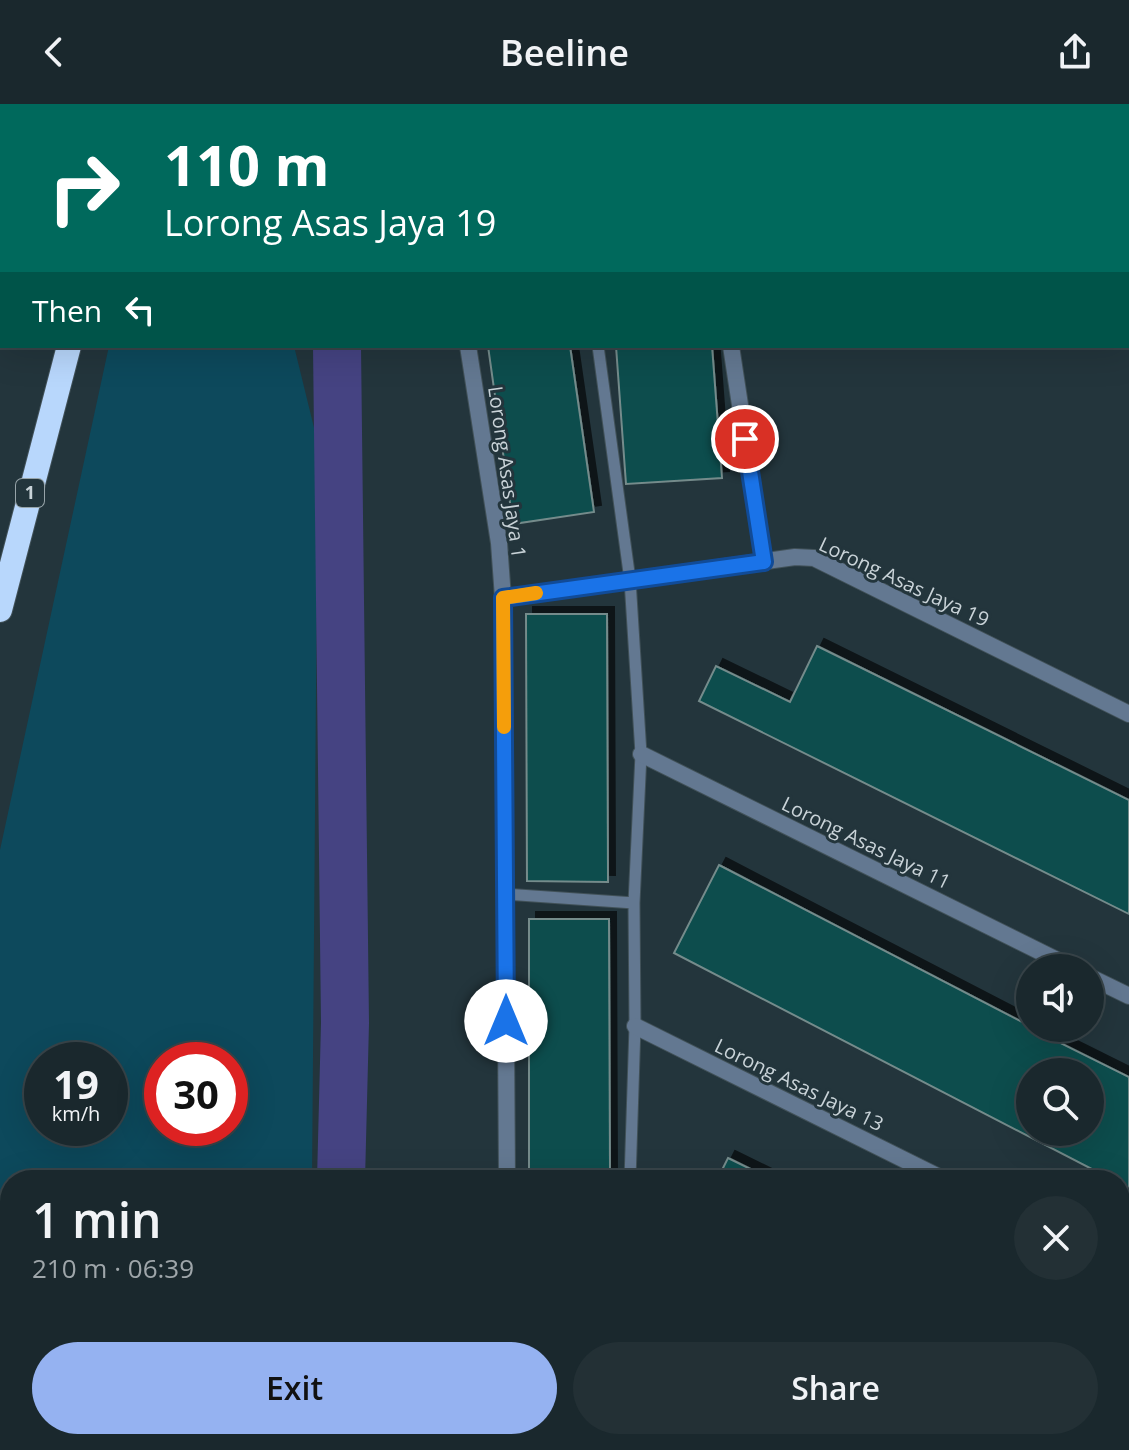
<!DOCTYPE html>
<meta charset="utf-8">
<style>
:root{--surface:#1a282d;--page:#233035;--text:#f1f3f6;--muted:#9fa6aa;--line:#384449;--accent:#95b2f1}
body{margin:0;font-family:"Open Sans",sans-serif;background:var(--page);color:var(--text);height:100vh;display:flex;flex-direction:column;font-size:30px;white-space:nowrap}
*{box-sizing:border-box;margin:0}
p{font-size:26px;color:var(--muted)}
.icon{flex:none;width:44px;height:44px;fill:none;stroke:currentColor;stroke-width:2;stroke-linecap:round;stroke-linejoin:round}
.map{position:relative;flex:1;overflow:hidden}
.panel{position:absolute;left:0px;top:1066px;width:1130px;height:280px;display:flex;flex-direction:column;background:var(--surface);border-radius:32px 32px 0 0;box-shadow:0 8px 32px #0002,0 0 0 2px var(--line)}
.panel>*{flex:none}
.hud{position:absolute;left:0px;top:0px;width:1130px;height:244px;box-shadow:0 8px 32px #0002,0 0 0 2px var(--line);background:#00695c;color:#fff;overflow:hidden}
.fabs{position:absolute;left:1016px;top:850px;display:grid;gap:16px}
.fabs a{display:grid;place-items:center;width:88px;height:88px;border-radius:50%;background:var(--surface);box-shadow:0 8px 32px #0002,0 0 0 2px var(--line);font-size:40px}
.speed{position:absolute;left:24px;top:938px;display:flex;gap:16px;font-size:40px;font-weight:700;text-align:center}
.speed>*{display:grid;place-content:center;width:104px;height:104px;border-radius:50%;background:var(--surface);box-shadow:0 8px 32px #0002,0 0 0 2px var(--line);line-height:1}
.speed small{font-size:20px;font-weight:400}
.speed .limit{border:12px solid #d22;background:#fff;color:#111}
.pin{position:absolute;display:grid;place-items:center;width:68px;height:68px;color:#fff;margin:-34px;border:4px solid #fff;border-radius:50%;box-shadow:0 2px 8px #0007}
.me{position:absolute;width:88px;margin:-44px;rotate:0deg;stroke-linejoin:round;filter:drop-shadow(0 0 6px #0008)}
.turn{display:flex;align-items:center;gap:28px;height:168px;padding:0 32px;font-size:36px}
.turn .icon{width:104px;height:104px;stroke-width:2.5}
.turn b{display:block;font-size:56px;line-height:68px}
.then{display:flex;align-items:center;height:76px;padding:0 32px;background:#0003;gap:16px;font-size:30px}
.round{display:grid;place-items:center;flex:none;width:84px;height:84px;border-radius:42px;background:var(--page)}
.headline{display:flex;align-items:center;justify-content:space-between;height:136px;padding:0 32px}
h1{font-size:48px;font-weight:600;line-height:60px}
.button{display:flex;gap:16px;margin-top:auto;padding:16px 32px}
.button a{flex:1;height:92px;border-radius:48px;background:var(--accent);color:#111;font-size:32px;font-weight:600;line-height:92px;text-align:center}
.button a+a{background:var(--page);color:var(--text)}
header{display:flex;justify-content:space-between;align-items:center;height:104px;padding:0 32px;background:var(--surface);font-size:36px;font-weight:600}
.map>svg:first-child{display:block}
.green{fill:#0d495c;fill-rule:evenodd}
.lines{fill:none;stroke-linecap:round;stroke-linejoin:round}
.river{stroke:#454382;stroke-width:48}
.building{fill:#084d4d;stroke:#748b8b;stroke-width:2;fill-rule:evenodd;filter:url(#shadow)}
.lane-casing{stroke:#415158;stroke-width:13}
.street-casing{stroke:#415158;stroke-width:18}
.highway-casing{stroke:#415158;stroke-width:26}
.lane{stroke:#637891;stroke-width:11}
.street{stroke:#637891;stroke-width:16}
.highway{stroke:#b8d7fc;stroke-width:24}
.route-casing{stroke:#114b97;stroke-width:20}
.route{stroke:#1a73e8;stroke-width:14}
.slow{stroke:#f59e0b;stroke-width:14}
.labels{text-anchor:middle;stroke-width:6;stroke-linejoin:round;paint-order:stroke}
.shield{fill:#23353c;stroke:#97a4a9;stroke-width:2}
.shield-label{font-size:18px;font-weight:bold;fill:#c9d3d8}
.street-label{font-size:20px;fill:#c9d3d8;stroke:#23353c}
</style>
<header><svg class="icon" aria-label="back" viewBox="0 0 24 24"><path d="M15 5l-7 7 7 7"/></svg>Beeline<svg class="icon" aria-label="share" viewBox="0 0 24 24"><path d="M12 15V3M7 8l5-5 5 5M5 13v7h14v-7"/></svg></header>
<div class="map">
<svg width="1129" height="1346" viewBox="0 0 1129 1346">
<defs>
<filter id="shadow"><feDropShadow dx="7" dy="-7" stdDeviation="0" flood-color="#0009"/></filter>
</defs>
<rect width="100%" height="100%" fill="#23353c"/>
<!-- green -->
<path class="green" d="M109 242H294L318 340 312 1076H10V1335L0 1334V746ZM42 956H110V1024H42ZM162 956H230V1024H162Z
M23 1336H298V1346H118Z"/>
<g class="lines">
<!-- river -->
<path class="river" d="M92 0 95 2
M337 242 345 919 341 1076
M335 1346V1336"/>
</g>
<!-- building -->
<path class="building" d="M413 0H497L498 2H414Z
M543 0H627L628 2H544Z
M488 242H570L594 408 513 420Z
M616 242H712L722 374 626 380Z
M526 510H607L608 778 527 777Z
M817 542 1129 696V810L699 597 716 562 790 598Z
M719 761 1030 922V924L1129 973V1084L1120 1079V1076H1113L674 849ZM1030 968H1090V1028H1030Z
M529 815H609L610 1076H529Z
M728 1054 773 1076H717Z
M1120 1249 1129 1254V1342L1116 1336H1120Z
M681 1336H776L797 1346H702Z"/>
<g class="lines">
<defs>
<path id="lane" d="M524 0 525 2
M598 242 630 476 641 650 634 799 635 922 630 1076
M505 790 634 799"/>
<path id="street" d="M384 0 385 2
M667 0 668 2
M468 242 499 439 503 494 507 1076
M731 242 764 458
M503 494 795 453 814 454 1129 610
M641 650 1073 864
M1090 873 1129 892
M635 922 945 1076
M1120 1163 1129 1167
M465 1336 466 1346
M935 1336 955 1346"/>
<path id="highway" d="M152 2 153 0
M0 506 69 242"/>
</defs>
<!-- lane casing -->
<use href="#lane" class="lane-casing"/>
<!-- street casing -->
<use href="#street" class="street-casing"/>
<!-- highway casing -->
<use href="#highway" class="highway-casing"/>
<!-- lane -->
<use href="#lane" class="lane"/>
<!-- street -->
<use href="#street" class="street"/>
<!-- highway -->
<use href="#highway" class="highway"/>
</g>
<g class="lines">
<defs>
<path id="route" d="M506 917 503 494 764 458 745 335"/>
</defs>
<!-- route casing -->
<use href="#route" class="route-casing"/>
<!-- route -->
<use href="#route" class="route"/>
<!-- slow -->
<path class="slow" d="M504 623 503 494 536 489"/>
</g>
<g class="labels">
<!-- shield labels -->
<rect class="shield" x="16" y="375" width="28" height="28" rx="6"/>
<g class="shield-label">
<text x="30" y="395">1</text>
</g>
<!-- street labels -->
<g class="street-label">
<text transform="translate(507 368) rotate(82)" y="7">Lorong Asas Jaya 1</text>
<text transform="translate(904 478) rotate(25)" y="7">Lorong Asas Jaya 19</text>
<text transform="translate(866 739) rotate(26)" y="7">Lorong Asas Jaya 11</text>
<text transform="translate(799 981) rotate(26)" y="7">Lorong Asas Jaya 13</text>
</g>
</g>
</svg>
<div class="fabs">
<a><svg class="icon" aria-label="sound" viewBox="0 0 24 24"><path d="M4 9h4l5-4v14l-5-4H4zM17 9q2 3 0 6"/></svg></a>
<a><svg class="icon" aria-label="search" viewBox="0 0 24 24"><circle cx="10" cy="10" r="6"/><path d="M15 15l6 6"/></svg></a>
</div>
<div class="speed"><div>19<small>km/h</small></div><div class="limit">30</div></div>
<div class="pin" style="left:745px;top:335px;background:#d93025"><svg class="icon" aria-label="arrive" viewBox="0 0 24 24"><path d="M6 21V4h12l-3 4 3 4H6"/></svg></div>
<svg class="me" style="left:506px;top:917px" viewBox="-20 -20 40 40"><circle r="19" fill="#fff"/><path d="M0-13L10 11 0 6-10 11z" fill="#1a73e8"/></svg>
<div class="hud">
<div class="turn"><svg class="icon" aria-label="right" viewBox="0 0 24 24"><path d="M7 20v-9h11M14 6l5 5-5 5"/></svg><div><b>110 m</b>Lorong Asas Jaya 19</div></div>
<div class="then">Then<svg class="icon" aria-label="left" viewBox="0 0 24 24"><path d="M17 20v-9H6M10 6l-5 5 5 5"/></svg></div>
</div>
<section class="panel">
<div class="headline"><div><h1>1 min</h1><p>210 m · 06:39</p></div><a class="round"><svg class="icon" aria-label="close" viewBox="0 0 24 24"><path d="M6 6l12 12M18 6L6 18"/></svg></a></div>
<div class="button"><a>Exit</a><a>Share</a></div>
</section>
</div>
